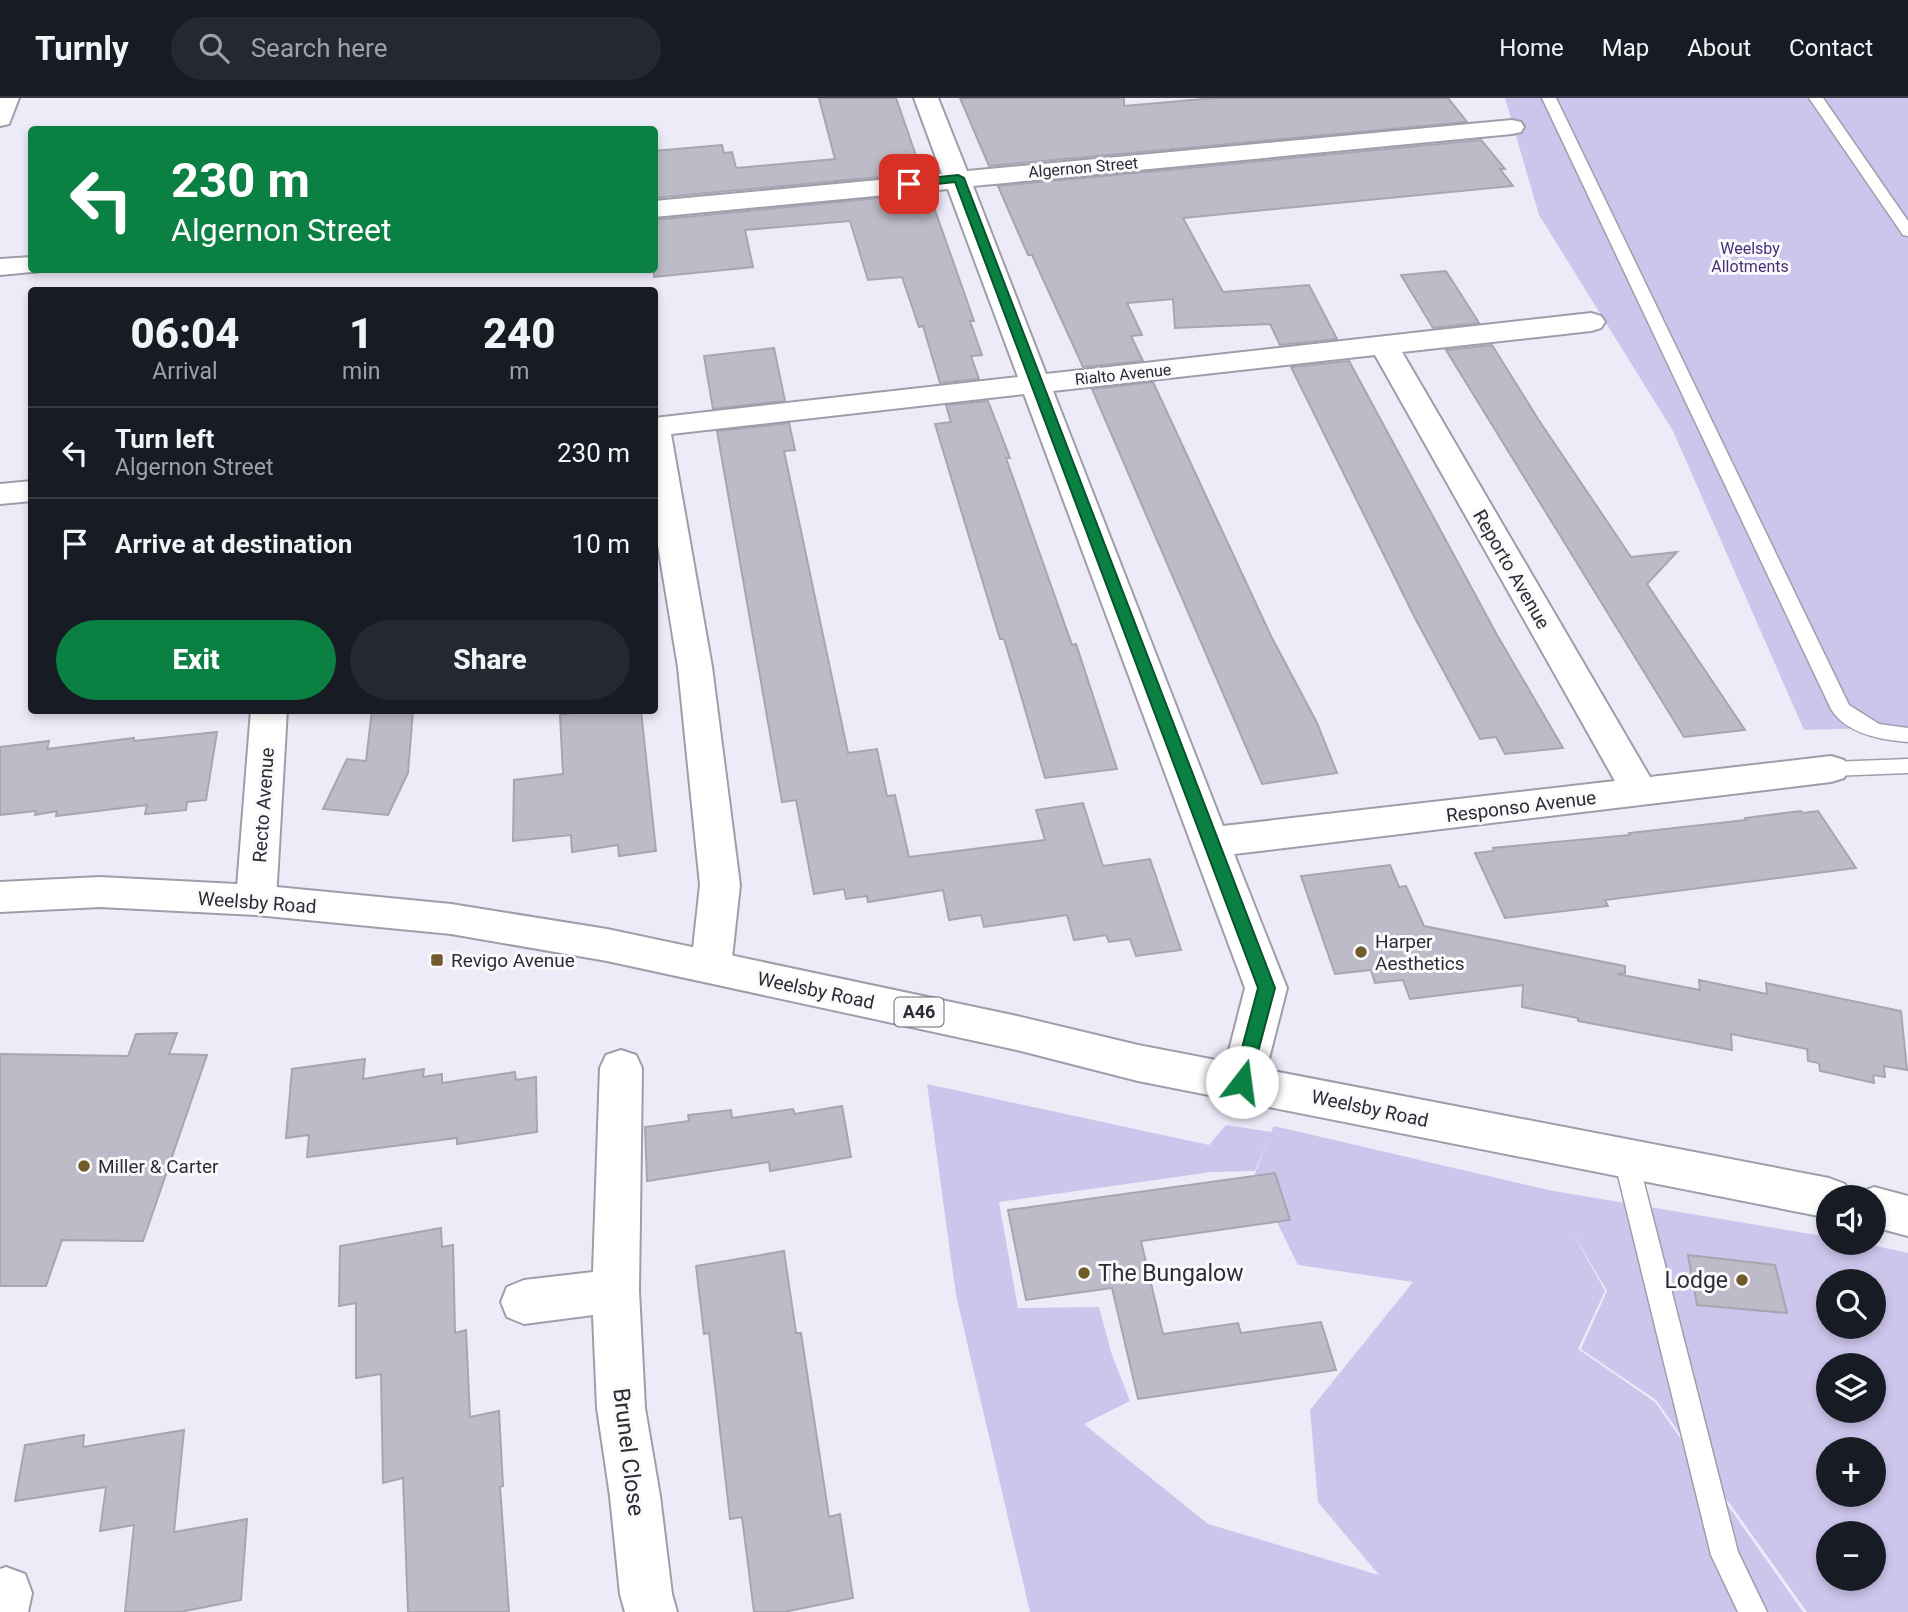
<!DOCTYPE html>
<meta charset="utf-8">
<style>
:root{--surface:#171b24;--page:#242831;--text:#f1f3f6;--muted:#9ea1a6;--line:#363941;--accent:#0b8043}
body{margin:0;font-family:Roboto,sans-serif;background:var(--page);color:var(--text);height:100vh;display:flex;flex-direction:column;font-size:26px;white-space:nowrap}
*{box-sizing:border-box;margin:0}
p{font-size:23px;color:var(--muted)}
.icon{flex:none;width:38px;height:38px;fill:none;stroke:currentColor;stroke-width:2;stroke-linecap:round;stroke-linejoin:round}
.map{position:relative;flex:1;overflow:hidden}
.drawer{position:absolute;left:28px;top:189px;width:630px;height:427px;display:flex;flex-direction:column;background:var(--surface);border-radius:7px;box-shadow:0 4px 10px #0003}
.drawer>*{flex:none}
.guide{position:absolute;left:28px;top:28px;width:630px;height:147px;border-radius:7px;box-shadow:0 4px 10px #0003;background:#0b8043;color:#fff;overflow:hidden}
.tools{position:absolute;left:1816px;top:1087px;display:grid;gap:14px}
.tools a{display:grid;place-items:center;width:70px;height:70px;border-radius:50%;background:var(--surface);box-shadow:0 4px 10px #0003;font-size:35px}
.pin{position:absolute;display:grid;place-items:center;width:60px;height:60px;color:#fff;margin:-30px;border-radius:14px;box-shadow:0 4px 10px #0006}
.me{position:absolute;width:77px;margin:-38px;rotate:15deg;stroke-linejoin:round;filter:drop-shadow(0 0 5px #0008)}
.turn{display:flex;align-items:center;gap:24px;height:147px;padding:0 28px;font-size:32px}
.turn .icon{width:91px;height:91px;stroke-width:2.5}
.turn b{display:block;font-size:49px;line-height:60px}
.eta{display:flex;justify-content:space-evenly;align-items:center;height:119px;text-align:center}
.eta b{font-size:42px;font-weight:800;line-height:49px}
.button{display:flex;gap:14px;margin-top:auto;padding:14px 28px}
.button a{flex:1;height:80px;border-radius:42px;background:var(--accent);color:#fff;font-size:28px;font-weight:800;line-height:80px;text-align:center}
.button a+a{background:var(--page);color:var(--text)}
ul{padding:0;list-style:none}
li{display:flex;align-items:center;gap:21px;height:91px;padding:0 28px;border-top:2px solid var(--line)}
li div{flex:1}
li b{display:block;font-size:26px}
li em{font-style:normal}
header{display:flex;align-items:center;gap:42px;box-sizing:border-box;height:98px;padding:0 35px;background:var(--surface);border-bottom:2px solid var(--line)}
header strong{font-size:33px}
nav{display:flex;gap:38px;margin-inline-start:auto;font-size:24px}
.search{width:490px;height:63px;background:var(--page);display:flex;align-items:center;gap:18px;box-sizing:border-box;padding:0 24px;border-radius:38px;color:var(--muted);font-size:26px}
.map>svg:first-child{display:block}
.green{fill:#cec5ec;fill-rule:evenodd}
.building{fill:#bebbc9;stroke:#a8a5b2;stroke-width:2}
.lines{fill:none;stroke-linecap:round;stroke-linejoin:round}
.lane-casing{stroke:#a09dab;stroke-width:3}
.street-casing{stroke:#a09dab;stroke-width:4}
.secondary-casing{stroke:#a09dab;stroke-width:4}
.primary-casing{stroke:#a09dab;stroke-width:4}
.lane{fill:#fff;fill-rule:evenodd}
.street{fill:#fff;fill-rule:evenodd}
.secondary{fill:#fff;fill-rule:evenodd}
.primary{fill:#fff;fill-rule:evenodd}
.route{fill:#0b8043;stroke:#07532c;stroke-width:2}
.poi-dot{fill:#705b2a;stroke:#fafafd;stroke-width:2.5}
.labels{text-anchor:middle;stroke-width:6;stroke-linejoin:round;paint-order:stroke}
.far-street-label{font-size:16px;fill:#2e2c32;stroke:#fafafd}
.far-park-label{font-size:16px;fill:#463073;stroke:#fafafd}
.shield{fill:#fafafd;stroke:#6b6a6f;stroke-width:2}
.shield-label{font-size:18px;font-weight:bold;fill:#2e2c32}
.street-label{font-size:19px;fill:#2e2c32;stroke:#fafafd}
.poi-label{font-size:19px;fill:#2e2c32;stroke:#fafafd;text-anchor:start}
.near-poi-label{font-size:23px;fill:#2e2c32;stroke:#fafafd;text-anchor:start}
.near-street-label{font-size:23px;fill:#2e2c32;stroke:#fafafd}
</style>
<header>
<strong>Turnly</strong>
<div class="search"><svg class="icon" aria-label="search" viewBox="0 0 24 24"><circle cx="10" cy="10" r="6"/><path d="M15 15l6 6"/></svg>Search here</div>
<nav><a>Home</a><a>Map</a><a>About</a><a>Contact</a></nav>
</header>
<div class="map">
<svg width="1908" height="1514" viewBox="0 0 1908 1514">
<rect width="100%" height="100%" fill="#eeebf9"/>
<!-- green -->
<path class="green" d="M1505 0H1908V629L1804 632 1673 333 1539 117Z
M927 986 1209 1047 1226 1027 1271 1034 1274 1028 1548 1092 1829 1139V1144L1862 1145 1908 1155V1514H1807L1656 1302 1581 1251 1607 1193 1570 1130 1605 1193 1578 1251 1655 1304 1803 1514H1030L956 1197ZM1269 1040 1254 1078 1298 1167 1413 1184 1310 1312 1318 1404 1379 1477 1208 1426 1084 1326 1130 1303 1112 1257 1099 1209 1018 1210 999 1104 1212 1074 1255 1073ZM1829 1183H1874V1228H1829ZM1829 1267H1874V1312H1829ZM1829 1351H1874V1396H1829ZM1829 1435H1874V1480H1829Z"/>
<!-- building -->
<path class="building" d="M819 0H896L922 75 654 100V53L722 47 724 55 732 54 736 70 835 61Z
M960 0H1124V8L1215 0H1448L1467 24 989 68Z
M1481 42 1505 71H1500L1513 88 1183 120 1223 194 1309 187 1337 241 1280 247 1270 226 1175 230 1173 201 1127 205 1142 237 1131 238 1143 263 1083 269 1032 157H1028L998 88Z
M929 95 974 223H970L982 257 971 258 979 281 940 285 923 228 919 229 902 179 868 182 850 123 745 132 753 169 654 179V122Z
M1446 173 1479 225 1433 230 1401 177Z
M1492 247 1538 321 1631 459 1677 454 1647 486 1745 632 1684 639 1446 252Z
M774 250 785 303 713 311 704 258Z
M1349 263 1497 537 1563 650 1505 656 1496 639 1480 641 1415 520 1291 269Z
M1153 284 1271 538 1317 625 1337 675 1262 686 1092 291Z
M988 303 1010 360H1006L1072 547 1076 546 1117 671 1045 680 1015 577 1004 541H1000L935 326 951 324 946 307Z
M789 325 795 352 784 353 848 655 877 651 887 698 895 697 909 759 1045 742 1036 712 1083 705 1103 768 1150 761 1181 852 1136 858 1130 841 1109 844 1106 837 1074 842 1067 817 984 829 981 817 949 822 943 792 868 804 867 798 846 801 844 791 814 796 796 702 782 704 717 333Z
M372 612H413L408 675 388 717 323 711 347 661 366 663Z
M591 612H641L656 753 619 758 618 747 572 754 571 737 513 743 514 682 563 676 560 617Z
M217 634 206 702 187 704 186 712 145 716 147 707 56 718 57 713 35 717 36 713 0 717V649L49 643 47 651 134 640V643Z
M1801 713 1803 715 1818 713 1856 770 1605 802 1608 808 1505 820 1475 755 1494 753 1493 750 1630 737 1629 735 1746 722 1745 720Z
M1390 767 1399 789 1406 788 1424 828 1625 868V875L1617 876 1700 892 1699 882 1767 896 1766 885 1901 913 1907 972 1884 968 1885 979 1873 977 1874 985 1820 973 1819 965 1808 963 1807 951 1731 936 1732 952 1578 923V920L1522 909 1523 887 1410 901 1403 882 1375 885 1371 872 1335 876 1301 778Z
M177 935 169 956 207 957 143 1143 62 1142 46 1188H0V956L128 958 136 936Z
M365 961 363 981 424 971 423 979 442 976V985L515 974 516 982 536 979 537 1034 457 1046V1040L307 1059 309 1037 286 1040 292 971Z
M842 1008 851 1059 770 1073 769 1064 647 1083 645 1029 689 1023 688 1017 731 1012 732 1020 793 1011 795 1016Z
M1275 1075 1290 1122 1141 1143 1163 1236 1238 1225 1241 1235 1321 1224 1336 1272 1138 1301 1112 1190 1026 1202 1008 1112Z
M441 1130 442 1149 453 1147 455 1235 466 1232 470 1319 499 1313 503 1388 500 1389 509 1514H408L403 1380 383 1385 381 1276 356 1280V1205L339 1208 340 1148Z
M784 1153 796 1235H801L829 1419 840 1416 853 1500 784 1514H754L742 1419 730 1421 709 1235 704 1236 696 1168Z
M1688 1157 1775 1167 1787 1215 1697 1207Z
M184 1332 174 1434 247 1421 241 1502 180 1514H125L134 1427 100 1433 106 1389 15 1403 25 1347 84 1337 83 1349Z"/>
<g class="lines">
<defs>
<path id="lane" d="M1542 0H1556L1849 607 1879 626 1908 630V644C1882 642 1846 636 1831 611Z
M1809 0H1823L1908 123V138L1903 137Z
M1908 661V675L1831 678 1824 676 1821 671 1824 666 1831 664Z
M1626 1051 1635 1054 1638 1061 1738 1454 1767 1514H1738L1711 1457 1614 1061 1617 1054Z"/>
<path id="street" d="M914 0H938L967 73 1512 22 1521 24 1524 29 1521 34 1512 36 973 88 1046 276 1591 215 1601 218 1605 224 1601 230 1591 233 1402 254 1650 679 1831 658 1844 662 1849 671 1844 680 1831 684 1234 756 1287 890 1263 984 1257 997 1242 1002 1227 997 1221 984 1245 890 1024 296 671 336 712 569 740 787 731 869 725 880 711 885 697 880 691 869 700 787 678 569 654 423V320L1018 279 948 91 654 119V103L942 76ZM1375 257 1615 683 1223 728 1053 293Z
M32 159V172L42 173 0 177V161Z
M32 383V403L0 406V386Z
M251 612H287L276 802 270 813 256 817 242 813 236 802Z
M621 952 636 957 642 970 639 1193 645 1310 660 1398 672 1496 677 1514H625L620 1496 610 1398 597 1310 593 1217 524 1226 507 1219 501 1204 507 1189 524 1182 593 1174 600 970 606 957Z
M6 1469 25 1476 32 1495 28 1514H0V1471Z"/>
<path id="secondary" d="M0 0H19L9 26 0 28Z"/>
<path id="primary" d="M100 779 256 787 451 806 607 831 1017 918 1138 947 1829 1080 1845 1086 1851 1099H1829V1120L1138 983 1017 952 607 863 451 836 256 817 100 809 0 814V784Z
M1874 1089 1908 1098V1138L1874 1129V1099H1856L1858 1095Z"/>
</defs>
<!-- lane casing -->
<use href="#lane" class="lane-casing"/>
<!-- street casing -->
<use href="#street" class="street-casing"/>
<!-- secondary casing -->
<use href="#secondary" class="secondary-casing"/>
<!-- primary casing -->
<use href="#primary" class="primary-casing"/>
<!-- lane -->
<use href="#lane" class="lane"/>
<!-- street -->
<use href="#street" class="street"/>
<!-- secondary -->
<use href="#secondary" class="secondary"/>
<!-- primary -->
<use href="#primary" class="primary"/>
</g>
<!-- route -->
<path class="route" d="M958 77 964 80 1275 890 1250 984 1248 989 1242 991 1235 989 1233 984 1258 890 955 84 909 89 903 86 909 82Z"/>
<!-- markers -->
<g class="poi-dot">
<circle cx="1361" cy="854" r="7"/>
<rect x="430" y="855" width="14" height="14" rx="3.5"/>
<circle cx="84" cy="1068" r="7"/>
<circle cx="1084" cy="1175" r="7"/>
<circle cx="1742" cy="1182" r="7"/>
</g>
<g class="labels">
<!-- far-street labels -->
<g class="far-street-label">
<text transform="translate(1083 69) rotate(-5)" y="6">Algernon Street</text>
<text transform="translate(1123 276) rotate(-6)" y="6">Rialto Avenue</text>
</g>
<!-- far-park labels -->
<g class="far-park-label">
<text x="1750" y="156">Weelsby<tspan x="1750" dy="18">Allotments</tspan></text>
</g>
<!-- shield labels -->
<rect class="shield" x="894.5" y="899.5" width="49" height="29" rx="5"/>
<g class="shield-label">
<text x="919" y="920">A46</text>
</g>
<!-- street labels -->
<g class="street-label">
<text transform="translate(1512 471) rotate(60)" y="7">Reporto Avenue</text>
<text transform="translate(263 707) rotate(-86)" y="7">Recto Avenue</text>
<text transform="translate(1521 708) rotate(-7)" y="7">Responso Avenue</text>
<text transform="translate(257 804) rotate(4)" y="7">Weelsby Road</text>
<text transform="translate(816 892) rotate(12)" y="7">Weelsby Road</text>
<text transform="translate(1370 1010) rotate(12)" y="7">Weelsby Road</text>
</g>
<!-- poi labels -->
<g class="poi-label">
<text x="1375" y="850">Harper<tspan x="1375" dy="22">Aesthetics</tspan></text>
<text x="451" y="869">Revigo Avenue</text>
<text x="98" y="1075">Miller &amp; Carter</text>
</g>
<!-- near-poi labels -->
<g class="near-poi-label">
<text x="1098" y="1183">The Bungalow</text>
<text x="1728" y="1190" text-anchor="end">Lodge</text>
</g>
<!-- near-street labels -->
<g class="near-street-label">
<text transform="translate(629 1354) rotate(83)" y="8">Brunel Close</text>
</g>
</g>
</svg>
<div class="tools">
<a><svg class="icon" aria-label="sound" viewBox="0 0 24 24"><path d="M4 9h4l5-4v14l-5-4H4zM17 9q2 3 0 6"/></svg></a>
<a><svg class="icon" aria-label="search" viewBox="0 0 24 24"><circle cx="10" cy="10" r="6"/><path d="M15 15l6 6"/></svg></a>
<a><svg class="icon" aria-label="layers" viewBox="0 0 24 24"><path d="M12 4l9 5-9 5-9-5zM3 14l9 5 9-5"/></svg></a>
<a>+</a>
<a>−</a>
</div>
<div class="pin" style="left:909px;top:86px;background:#d93025"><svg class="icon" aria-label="arrive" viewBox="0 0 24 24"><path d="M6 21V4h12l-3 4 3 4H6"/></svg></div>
<svg class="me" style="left:1242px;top:984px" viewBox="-20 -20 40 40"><circle r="19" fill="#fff"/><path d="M0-13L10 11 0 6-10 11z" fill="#0b8043"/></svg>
<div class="guide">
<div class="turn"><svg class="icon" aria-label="left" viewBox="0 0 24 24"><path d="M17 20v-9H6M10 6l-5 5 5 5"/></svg><div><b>230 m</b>Algernon Street</div></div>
</div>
<section class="drawer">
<div class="eta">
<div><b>06:04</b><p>Arrival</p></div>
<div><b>1</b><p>min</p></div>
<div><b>240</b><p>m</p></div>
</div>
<ul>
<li><svg class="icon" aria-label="left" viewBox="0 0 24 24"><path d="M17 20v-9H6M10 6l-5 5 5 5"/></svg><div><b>Turn left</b><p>Algernon Street</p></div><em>230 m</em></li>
<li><svg class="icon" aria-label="arrive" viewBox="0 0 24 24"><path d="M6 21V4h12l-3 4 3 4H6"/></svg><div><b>Arrive at destination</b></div><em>10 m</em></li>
</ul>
<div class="button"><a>Exit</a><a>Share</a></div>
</section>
</div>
